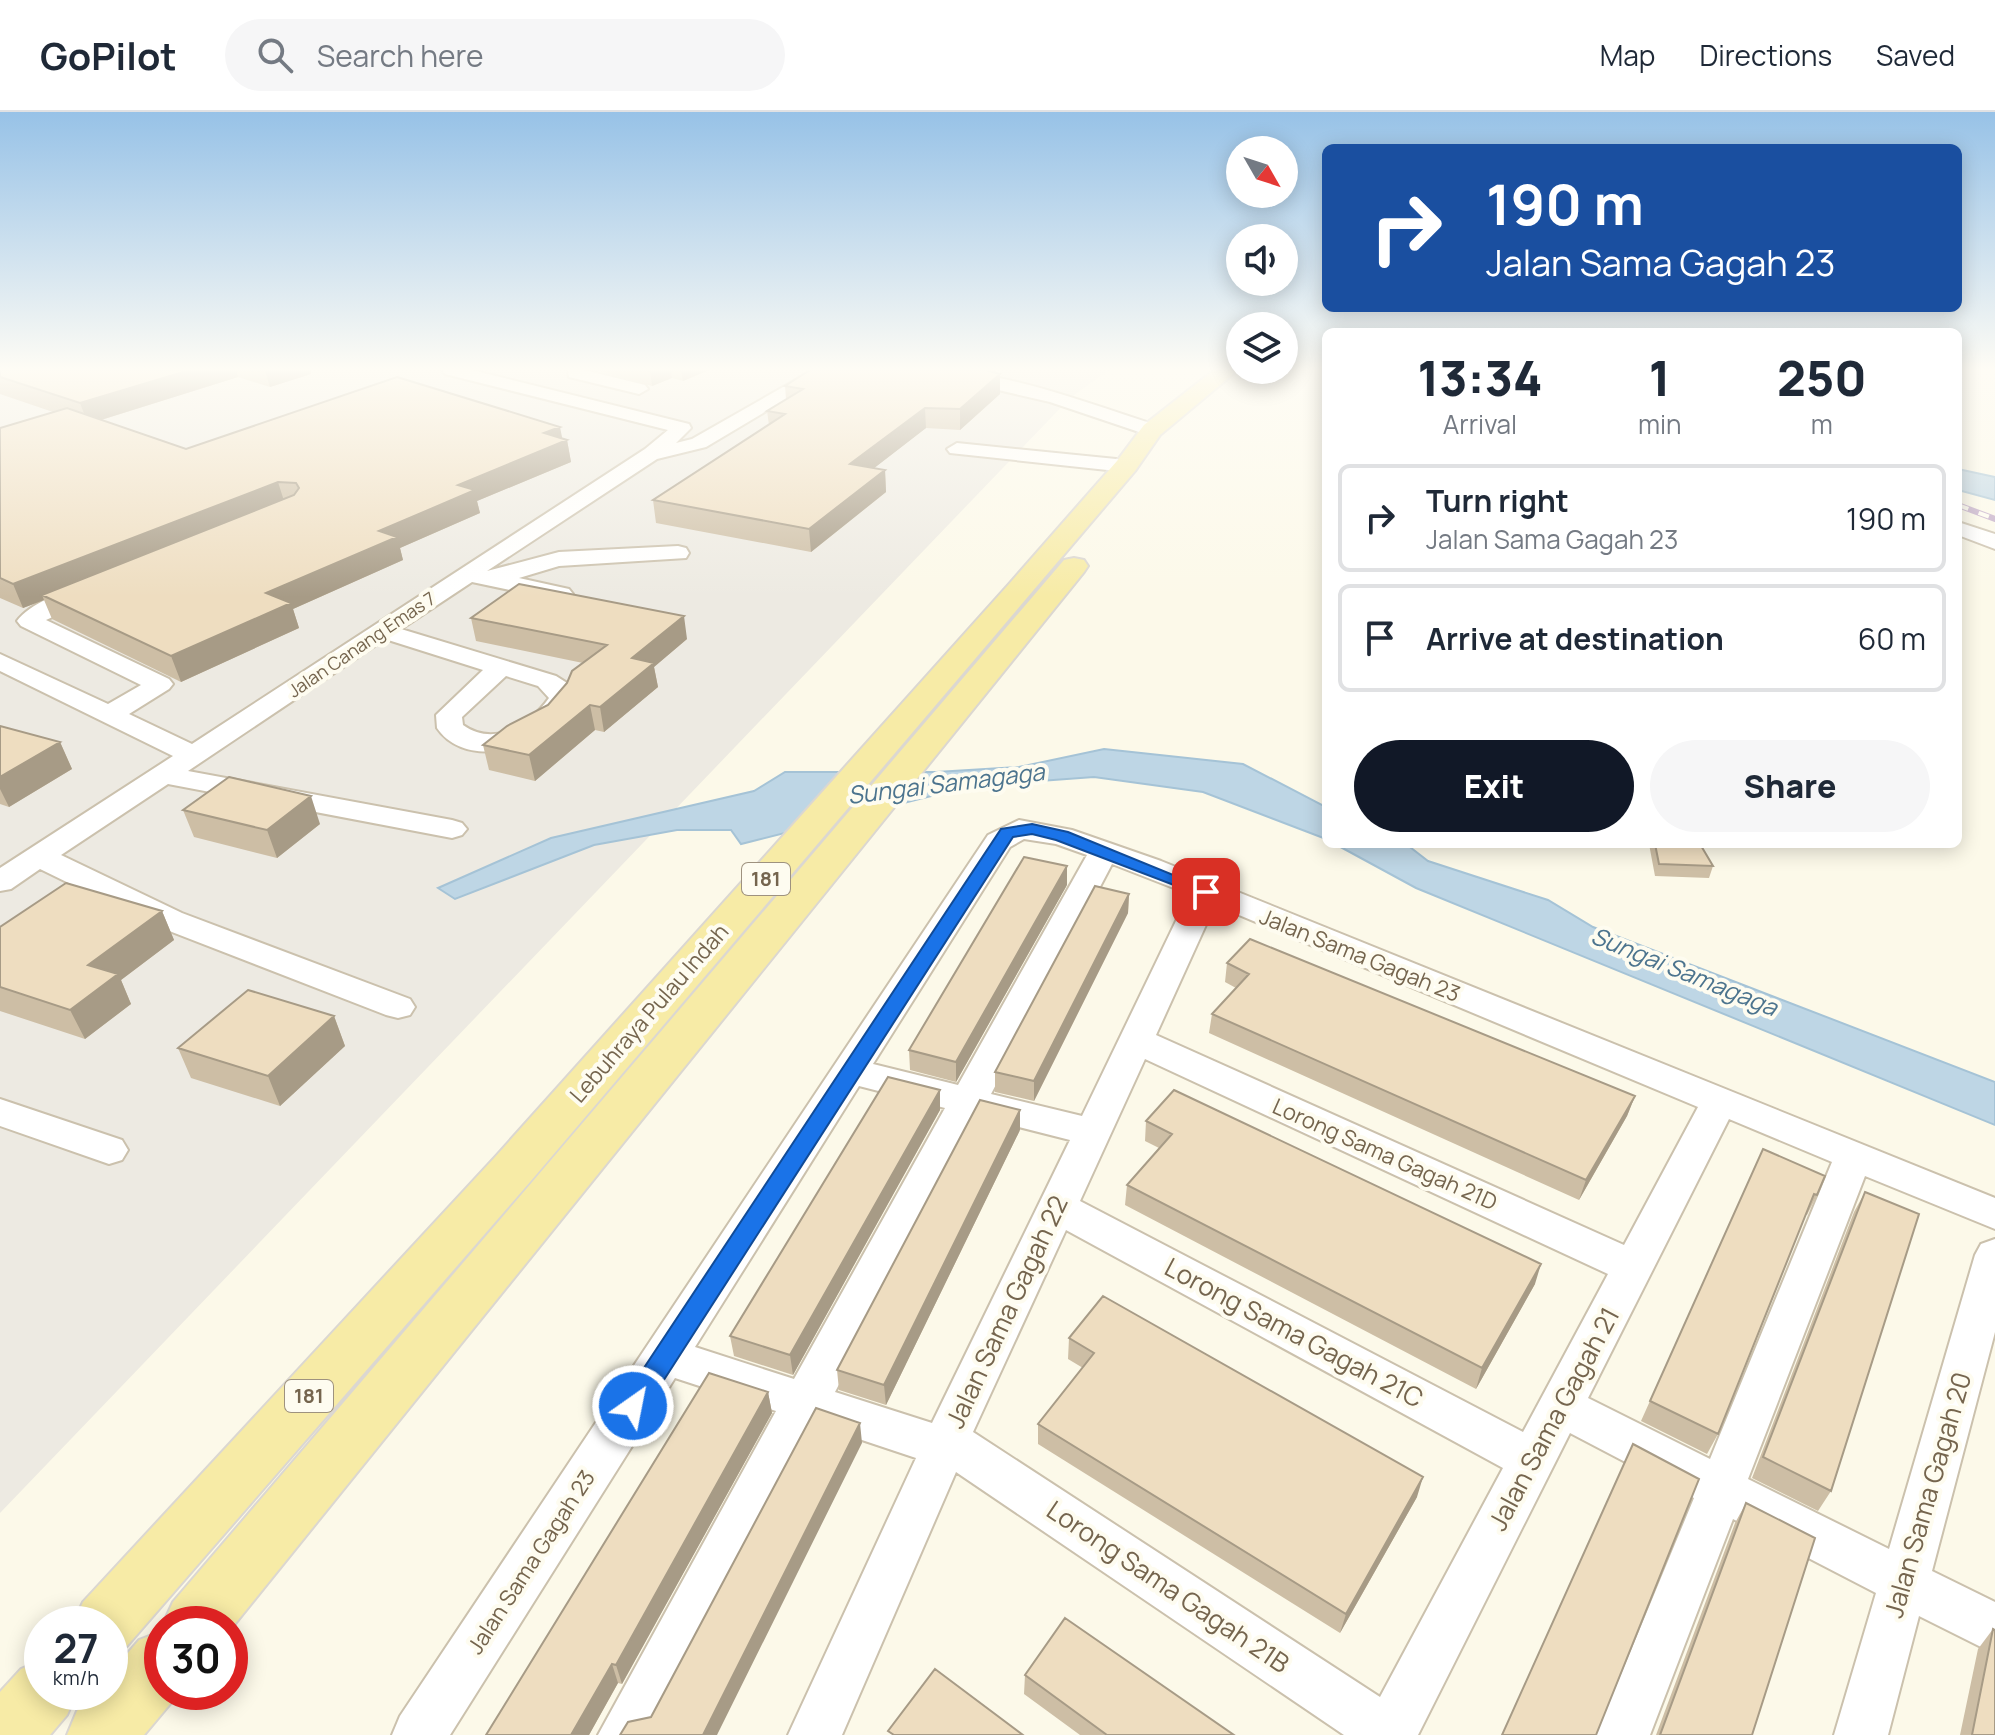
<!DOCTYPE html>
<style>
:root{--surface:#fff;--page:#f6f6f7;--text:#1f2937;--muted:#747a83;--line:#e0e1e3;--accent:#111827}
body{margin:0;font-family:Manrope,sans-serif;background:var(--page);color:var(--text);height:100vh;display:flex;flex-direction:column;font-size:30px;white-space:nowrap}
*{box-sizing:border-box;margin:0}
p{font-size:26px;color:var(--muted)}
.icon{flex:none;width:44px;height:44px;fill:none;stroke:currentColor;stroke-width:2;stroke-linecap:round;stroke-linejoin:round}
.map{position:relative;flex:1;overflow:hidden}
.side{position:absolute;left:1322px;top:216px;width:640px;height:520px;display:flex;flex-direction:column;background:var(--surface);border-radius:12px;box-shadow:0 4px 20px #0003}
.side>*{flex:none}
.top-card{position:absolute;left:1322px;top:32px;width:640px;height:168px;border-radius:12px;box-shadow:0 4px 20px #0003;background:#1a4fa0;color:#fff;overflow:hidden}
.needle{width:52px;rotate:129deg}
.buttons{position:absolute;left:1226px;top:24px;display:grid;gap:16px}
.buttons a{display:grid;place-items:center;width:72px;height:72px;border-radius:50%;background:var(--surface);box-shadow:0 4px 20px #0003;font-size:40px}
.speed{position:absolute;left:24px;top:1494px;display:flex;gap:16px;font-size:40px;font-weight:700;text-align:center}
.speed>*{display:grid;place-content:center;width:104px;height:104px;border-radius:50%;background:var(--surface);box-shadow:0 4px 20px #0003;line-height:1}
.speed small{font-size:20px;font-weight:400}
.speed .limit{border:12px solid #d22;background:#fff;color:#111}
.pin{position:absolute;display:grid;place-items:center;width:68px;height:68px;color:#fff;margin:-34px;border-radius:16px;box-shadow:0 4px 12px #0006}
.me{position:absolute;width:88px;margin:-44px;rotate:33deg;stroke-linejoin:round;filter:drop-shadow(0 0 6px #0008)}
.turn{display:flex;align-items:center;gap:28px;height:168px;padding:0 32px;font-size:36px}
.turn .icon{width:104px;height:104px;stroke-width:2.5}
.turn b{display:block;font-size:56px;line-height:68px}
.eta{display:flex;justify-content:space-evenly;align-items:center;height:136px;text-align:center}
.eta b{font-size:48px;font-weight:800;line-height:56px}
.cta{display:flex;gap:16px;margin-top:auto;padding:16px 32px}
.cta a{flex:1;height:92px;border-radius:48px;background:var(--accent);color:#fff;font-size:32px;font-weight:800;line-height:92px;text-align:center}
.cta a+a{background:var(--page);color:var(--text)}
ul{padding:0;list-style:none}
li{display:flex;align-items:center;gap:24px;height:108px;margin:0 16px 12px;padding:0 16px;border:4px solid var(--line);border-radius:12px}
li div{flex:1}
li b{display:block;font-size:30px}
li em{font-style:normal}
header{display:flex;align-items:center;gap:48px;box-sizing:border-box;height:112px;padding:0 40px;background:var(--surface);border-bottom:2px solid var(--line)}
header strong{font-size:38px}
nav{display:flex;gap:44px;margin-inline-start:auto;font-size:28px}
.search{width:560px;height:72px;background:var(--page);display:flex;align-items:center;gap:20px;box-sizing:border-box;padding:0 28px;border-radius:44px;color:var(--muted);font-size:30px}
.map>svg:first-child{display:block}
.industrial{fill:#edeae2}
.water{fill:#bed6e5;stroke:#a5c3d6;stroke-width:2}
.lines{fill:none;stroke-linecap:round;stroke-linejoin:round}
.minor-casing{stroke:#cbc1ad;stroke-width:4}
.major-casing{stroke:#dbd7d1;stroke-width:4}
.minor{fill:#fff;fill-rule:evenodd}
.major{fill:#f7eba6;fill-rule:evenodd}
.rail-casing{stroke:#bfa7c6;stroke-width:6}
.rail{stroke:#fefcf0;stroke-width:4;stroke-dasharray:11;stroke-linecap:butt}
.wall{fill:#cdbea5}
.shaded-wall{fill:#a79b86}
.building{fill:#eeddc0;stroke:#a79b86;stroke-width:2}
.route{fill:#1a73e8;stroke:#114b97;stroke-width:2}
.labels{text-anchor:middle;stroke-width:8;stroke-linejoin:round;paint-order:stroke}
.far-street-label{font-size:18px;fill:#75654e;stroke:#fefcf0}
.shield{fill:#fefcf0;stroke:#9e927f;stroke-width:2}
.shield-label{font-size:20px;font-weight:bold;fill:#75654e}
.street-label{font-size:22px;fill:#75654e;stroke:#fefcf0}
.water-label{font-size:24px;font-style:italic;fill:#4c748e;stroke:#fefcf0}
.near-street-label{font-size:26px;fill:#75654e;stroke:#fefcf0}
</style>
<header>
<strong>GoPilot</strong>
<div class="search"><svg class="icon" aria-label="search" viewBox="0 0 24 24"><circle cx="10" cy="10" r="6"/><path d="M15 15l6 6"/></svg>Search here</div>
<nav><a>Map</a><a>Directions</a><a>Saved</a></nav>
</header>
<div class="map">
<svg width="1995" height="1623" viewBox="0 0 1995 1623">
<rect width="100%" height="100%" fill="#fcf9e9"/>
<!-- industrial -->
<path class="industrial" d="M0 258H1109L1070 286 0 1401Z"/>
<!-- water -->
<path class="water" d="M1958 357 1995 365V388L1958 378Z
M1104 637 1243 652 1326 695V727L1203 680 1094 665 971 674 741 732 731 718H677L594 733 455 787 438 776 551 726 754 679 785 660H936L1019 655Z
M1335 732H1406L1428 749 1548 788 1593 815 1995 970V1013L1416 776Z"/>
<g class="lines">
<defs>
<path id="minor" d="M442 258H472L689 312 691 316 676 331 692 327 813 258H835L706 335 657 347 487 459 559 440 678 434 686 436 689 441 686 446 559 454 519 466 569 477 573 482 561 489 472 470 401 517 556 564 567 571 575 586C568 597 561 607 551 616 522 641 462 653 437 616L436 603 483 558 385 527 188 659 452 708 462 711 467 717 462 723 452 726 168 672 61 743 182 801 410 887 415 895 410 903 398 906 386 903 159 815 40 757 11 777 0 779V756L173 644 0 559V542L108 592 141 573 21 514 17 509C29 492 76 470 97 475L101 480 97 485 46 508 169 567 173 572 169 577 129 602 192 632 645 337 668 318 445 262ZM506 564 538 574 549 586C529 614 494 635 463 613L462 605Z
M568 258H584L645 273 648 277 639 282 569 265Z
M926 258C1005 258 1084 290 1159 314L1161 318 1159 322H1145L1050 290 929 262Z
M957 331 1126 348 1136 354 1126 360 950 341 947 337Z
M1958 410 1995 422V437L1958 423Z
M1019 708 1072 718 1161 749 1995 1086V1117L1865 1064 1748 1367 1889 1437 1975 1143 1981 1132 1995 1127V1220L1932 1459 1995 1490V1542L1919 1504 1888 1623H1834L1876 1481 1733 1407 1650 1623H1596L1694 1386 1570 1321 1418 1623H1344L956 1360 842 1623H788L916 1346 817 1313 654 1623H598L776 1299 675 1266 450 1623H392L400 1604 984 729 988 723ZM1024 727 1056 732 1087 743 958 973 873 952 1010 735ZM1112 752 1189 782 1082 1004 991 982ZM1215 793 1698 995 1624 1133 1156 923ZM1145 947 1608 1162 1523 1320 1080 1089ZM859 974 945 996 794 1267 695 1235ZM979 1005 1070 1028 932 1311 835 1280ZM1729 1007 1832 1050 1710 1347 1588 1286ZM1066 1118 1503 1356 1380 1585 973 1320Z
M0 987 122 1028 128 1038 122 1048 109 1052 0 1014Z"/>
<path id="major" d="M1214 258H1238L1160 323 1135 359 530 1070 127 1534 110 1541V1512H73L83 1490 496 1044 1009 472 1117 349 1144 313Z
M1074 446 1084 448 1088 454 1084 460 230 1518V1512H163L173 1490 1064 448Z
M162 1519V1580H180L144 1623H67L77 1599 94 1580H110V1562L139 1528Z
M42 1548V1580H77L67 1603 50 1623H0V1580L21 1557Z"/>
</defs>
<!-- minor casing -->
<use href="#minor" class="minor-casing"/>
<!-- major casing -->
<use href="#major" class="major-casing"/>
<!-- minor -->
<use href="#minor" class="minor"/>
<!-- major -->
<use href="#major" class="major"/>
<defs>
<path id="rail" d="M1958 393 1995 407"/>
</defs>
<!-- rail casing -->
<use href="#rail" class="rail-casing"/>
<!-- rail -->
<use href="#rail" class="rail"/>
</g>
<!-- wall -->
<path class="wall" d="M0 258H310L311 262 270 275 238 265 101 308 186 337 562 327 567 328 571 350 477 389 480 401 400 436 403 448 293 497 299 516 181 570 52 507 44 488 23 496 0 486V316L53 300 0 282Z
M596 258H709L683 269 672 266 652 274Z
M1000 262V282L960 318 926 316 874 356 885 358 886 380 811 440 656 411 653 388 769 313 767 299 786 287 785 274Z
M471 506 687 527 654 555 658 575 604 620 595 618 535 669 489 658 483 633 548 593 583 551 476 529Z
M0 614 60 630 72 657 9 695 0 692Z
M183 698 320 712 277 746 194 725Z
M1649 732H1702H1700L1713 754 1709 766 1655 764Z
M1067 773 956 970 910 958 909 938Z
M1129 782 1128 801 1034 989 995 980V960Z
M162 799 174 828 121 868 131 892 85 927 0 899V815Z
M1227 851 1635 984 1627 1004 1579 1088 1209 921 1212 902 1236 876 1225 870Z
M334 904 345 934 280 994 191 966 178 936Z
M940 978V998L793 1263 734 1244 730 1224Z
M1146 1009 1535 1172 1476 1277 1125 1093 1127 1073 1159 1036 1145 1029Z
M1020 1018 886 1293 839 1278 837 1258Z
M1763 1037 1817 1083 1807 1103 1805 1102 1718 1322 1707 1342 1641 1309Z
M1865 1080 1831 1379 1818 1399 1752 1366 1854 1100Z
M1069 1226 1417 1385 1340 1521 1038 1332V1312L1083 1256 1068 1247Z
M768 1280 772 1301 622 1572 618 1571 589 1623H486Z
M1746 1391 1752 1623H1656L1735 1411Z
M1993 1517 1995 1623H1960L1978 1537Z
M1025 1563 1234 1623H1080L1024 1582Z"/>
<!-- shaded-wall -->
<path class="shaded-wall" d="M190 258H236L238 265 88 312 80 291Z
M265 258H310L311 262 270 275Z
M650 258H671L672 266 652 274Z
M681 258H709L683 269Z
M1000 262V282L960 318V297Z
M925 296 926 316 851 374 850 352Z
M560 315 563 330 567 328 571 350 477 389 480 401 400 436 403 448 293 497 299 516 181 570 171 544 266 481 379 419 544 321Z
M885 358 886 380 811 440 809 417Z
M278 370 285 392 42 483 44 488 23 496 13 472Z
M684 504 687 527 654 555 658 575 604 620 600 595 632 546Z
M590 593 595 618 535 669 529 643Z
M60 630 72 657 9 695 0 677V665Z
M311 684 320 712 277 746 267 718Z
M1067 754V773L956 970V950Z
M1129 782 1128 801 1034 989V969Z
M162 799 174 828 121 868 131 892 85 927 70 898 88 853Z
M334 904 345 934 280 994 268 964Z
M940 978V998L793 1263 790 1243Z
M1635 984 1627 1004 1579 1088 1586 1068Z
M1020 998V1018L886 1293 884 1273Z
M1541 1152 1535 1172 1476 1277 1482 1256Z
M768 1280 772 1301 622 1572 616 1553Z
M860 1311 862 1331 717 1623H703Z
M1423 1365 1417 1385 1340 1521 1346 1502Z
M612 1552 618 1571 589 1623H571Z"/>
<!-- building -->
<path class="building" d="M0 258H190L80 291 0 265Z
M810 258H986L1000 262 960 297 925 296 850 352 885 358 809 417 653 388 785 302 767 299 803 277 785 274Z
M397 265 560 315 544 321 567 328 458 373 475 378 379 419 397 425 266 481 291 491 171 544 42 483 294 383 299 376 296 371 278 370 13 472 0 466V316L67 296 186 337Z
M519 472 684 504 632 546 654 551 600 595 590 593 529 643 483 633 507 614 548 593 567 571 572 559 607 533 471 506Z
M0 614 60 630 0 665Z
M229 665 311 684 267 718 183 698Z
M1655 732H1700L1713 754 1659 752Z
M1024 745 1067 754 956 950 909 938Z
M66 771 162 799 88 853 118 862 70 898 0 875V815Z
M1095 774 1129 782 1034 969 995 960Z
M1250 827 1635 984 1586 1068 1212 902 1249 862 1227 851Z
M248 878 334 904 268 964 178 936Z
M888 965 940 978 790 1243 730 1224Z
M1174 978 1541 1152 1482 1256 1127 1073 1172 1022 1146 1009Z
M980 988 1020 998 884 1273 837 1258Z
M1763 1037 1825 1064 1817 1083 1814 1082 1718 1322 1650 1289Z
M1865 1080 1919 1102 1831 1379 1763 1345Z
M1103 1184 1423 1365 1346 1502 1038 1312 1094 1241 1069 1226Z
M709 1261 768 1280 616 1553 612 1552 571 1623H486Z
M816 1296 860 1311 703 1623H620L628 1610 651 1605Z
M1633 1332 1699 1367 1596 1623H1502Z
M1746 1391 1815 1426 1752 1623H1660Z
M1065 1506 1234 1623H1107L1025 1563Z
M1993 1517 1995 1518V1623H1972Z
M935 1557 1023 1623H894L888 1619Z"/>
<!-- sky -->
<linearGradient id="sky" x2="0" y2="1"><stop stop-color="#97c2e7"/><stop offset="0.53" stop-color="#fefcf5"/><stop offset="1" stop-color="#fefcf5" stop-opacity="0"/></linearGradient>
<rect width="1995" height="485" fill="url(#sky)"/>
<!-- route -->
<path class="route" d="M1032 712 1068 720 1215 780 1212 783H1200L1056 728 1032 722 1013 725 642 1302 633 1305 624 1302 620 1294 624 1286 1001 717Z"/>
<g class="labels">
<!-- far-street labels -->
<g class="far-street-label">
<text transform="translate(362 533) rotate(-34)" y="6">Jalan Canang Emas 7</text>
</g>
<!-- shield labels -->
<g class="shield">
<rect x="742" y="751" width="48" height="32" rx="6"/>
<rect x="285" y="1268" width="48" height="32" rx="6"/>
</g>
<g class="shield-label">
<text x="766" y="774">181</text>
<text x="309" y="1291">181</text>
</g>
<!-- street labels -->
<g class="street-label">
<text transform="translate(1360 843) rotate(22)" y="8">Jalan Sama Gagah 23</text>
<text transform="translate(649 901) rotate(-49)" y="8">Lebuhraya Pulau Indah</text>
<text transform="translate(1385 1042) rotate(24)" y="8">Lorong Sama Gagah 21D</text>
<text transform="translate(531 1450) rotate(-57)" y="8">Jalan Sama Gagah 23</text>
</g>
<!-- water labels -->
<g class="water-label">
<text transform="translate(946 672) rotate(-7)" y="8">Sungai Samagaga</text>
<text transform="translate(1684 860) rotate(22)" y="8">Sungai Samagaga</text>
</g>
<!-- near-street labels -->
<g class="near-street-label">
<text transform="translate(1007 1200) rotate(-65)" y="9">Jalan Sama Gagah 22</text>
<text transform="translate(1294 1221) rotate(28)" y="9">Lorong Sama Gagah 21C</text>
<text transform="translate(1554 1307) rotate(-62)" y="9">Jalan Sama Gagah 21</text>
<text transform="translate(1928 1383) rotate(-74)" y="9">Jalan Sama Gagah 20</text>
<text transform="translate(1168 1475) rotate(34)" y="9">Lorong Sama Gagah 21B</text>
</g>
</g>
</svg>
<div class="buttons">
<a><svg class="needle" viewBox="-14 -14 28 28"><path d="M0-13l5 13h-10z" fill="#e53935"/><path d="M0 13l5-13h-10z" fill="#747a83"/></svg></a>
<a><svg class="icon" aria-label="sound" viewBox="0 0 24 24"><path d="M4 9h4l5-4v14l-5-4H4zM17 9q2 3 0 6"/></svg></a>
<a><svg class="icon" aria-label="layers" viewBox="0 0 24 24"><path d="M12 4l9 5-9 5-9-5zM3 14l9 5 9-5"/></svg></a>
</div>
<div class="speed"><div>27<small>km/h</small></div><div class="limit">30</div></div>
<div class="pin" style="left:1206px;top:780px;background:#d93025"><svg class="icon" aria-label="arrive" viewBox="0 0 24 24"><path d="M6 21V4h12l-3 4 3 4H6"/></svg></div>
<svg class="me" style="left:633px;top:1294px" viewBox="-20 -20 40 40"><circle r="17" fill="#1a73e8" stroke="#fff" stroke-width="3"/><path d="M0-11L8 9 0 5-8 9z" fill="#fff"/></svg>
<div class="top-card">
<div class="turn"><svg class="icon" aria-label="right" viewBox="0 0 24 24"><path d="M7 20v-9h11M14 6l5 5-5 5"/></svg><div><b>190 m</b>Jalan Sama Gagah 23</div></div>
</div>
<section class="side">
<div class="eta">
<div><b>13:34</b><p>Arrival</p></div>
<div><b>1</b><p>min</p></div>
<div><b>250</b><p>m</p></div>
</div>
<ul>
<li><svg class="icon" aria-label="right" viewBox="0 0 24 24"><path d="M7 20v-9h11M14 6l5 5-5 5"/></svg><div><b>Turn right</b><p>Jalan Sama Gagah 23</p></div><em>190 m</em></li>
<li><svg class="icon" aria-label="arrive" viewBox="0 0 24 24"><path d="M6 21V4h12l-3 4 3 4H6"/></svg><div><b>Arrive at destination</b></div><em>60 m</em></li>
</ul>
<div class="cta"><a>Exit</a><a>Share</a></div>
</section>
</div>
